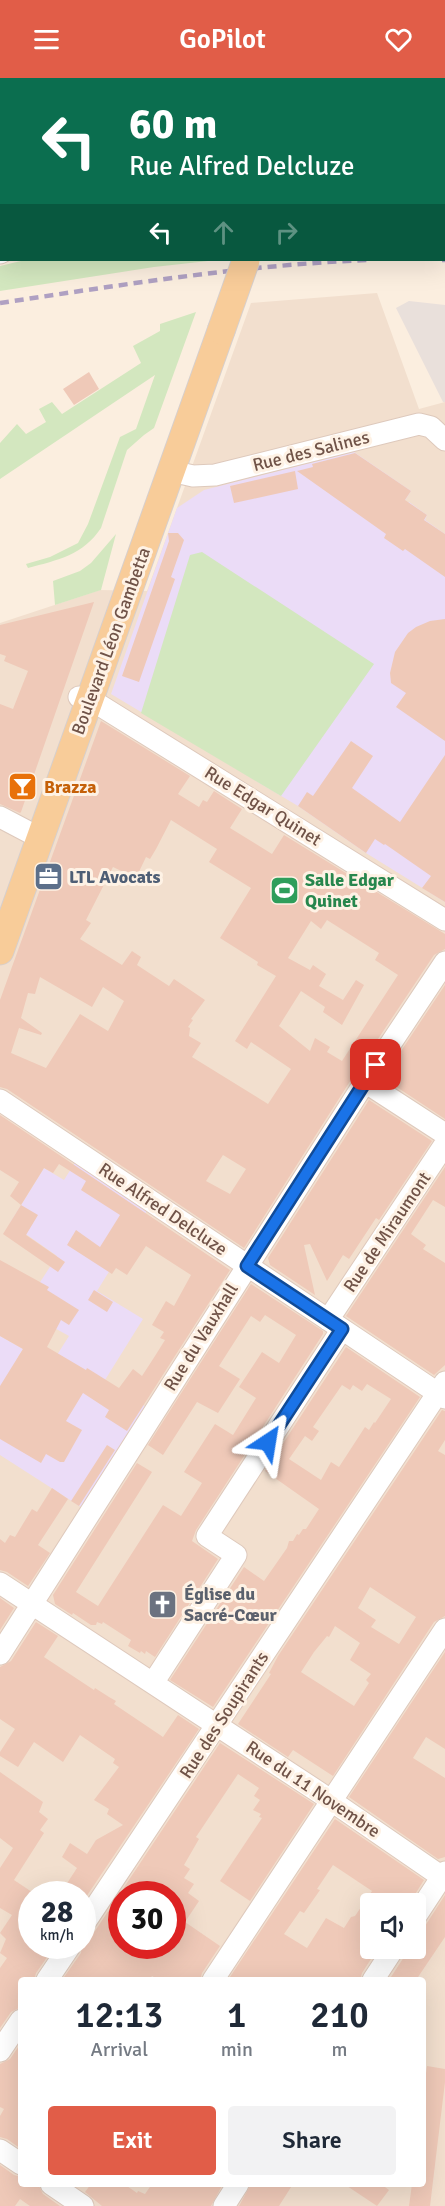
<!DOCTYPE html>
<meta charset="utf-8">
<style>
:root{--surface:#fff;--page:#f2f2f3;--text:#1f2937;--muted:#747a83;--accent:#e15d48}
body{margin:0;font-family:Signika,sans-serif;background:var(--page);color:var(--text);height:100vh;display:flex;flex-direction:column;font-size:22px;white-space:nowrap}
*{box-sizing:border-box;margin:0}
p{font-size:20px;color:var(--muted)}
.icon{flex:none;width:33px;height:33px;fill:none;stroke:currentColor;stroke-width:2;stroke-linecap:round;stroke-linejoin:round}
.map{position:relative;flex:1;overflow:hidden}
.side{position:absolute;left:18px;top:1899px;width:408px;height:210px;display:flex;flex-direction:column;background:var(--surface);border-radius:6px;box-shadow:0 6px 24px #0002}
.side>*{flex:none}
.guide{position:absolute;left:0px;top:0px;width:446px;height:183px;box-shadow:0 6px 24px #0002;background:#0b6e4f;color:#fff;overflow:hidden}
.controls{position:absolute;left:360px;top:1815px;display:grid;gap:12px}
.controls a{display:grid;place-items:center;width:66px;height:66px;border-radius:6px;background:var(--surface);box-shadow:0 6px 24px #0002;font-size:30px}
.speed{position:absolute;left:18px;top:1803px;display:flex;gap:12px;font-size:30px;font-weight:700;text-align:center}
.speed>*{display:grid;place-content:center;width:78px;height:78px;border-radius:50%;background:var(--surface);box-shadow:0 6px 24px #0002;line-height:1}
.speed small{font-size:15px;font-weight:400}
.speed .limit{border:9px solid #d22;background:#fff;color:#111}
.pin{position:absolute;display:grid;place-items:center;width:51px;height:51px;color:#fff;margin:-26px;border-radius:12px;box-shadow:0 3px 9px #0006}
.me{position:absolute;width:66px;margin:-33px;rotate:33deg;stroke-linejoin:round;filter:drop-shadow(0 0 4px #0008)}
.turn{display:flex;align-items:center;gap:21px;height:126px;padding:0 30px;font-size:27px}
.turn .icon{width:78px;height:78px;stroke-width:2.5}
.turn b{display:block;font-size:42px;line-height:51px}
.lanes{display:flex;align-items:center;height:57px;padding:0 30px;background:#0003;justify-content:center;gap:30px;direction:ltr}
.lanes .off{opacity:.35}
.eta{display:flex;justify-content:space-evenly;align-items:center;height:102px;text-align:center}
.eta b{font-size:36px;font-weight:600;line-height:42px}
.button{display:flex;gap:12px;margin-top:auto;padding:12px 30px}
.button a{flex:1;height:69px;border-radius:6px;background:var(--accent);color:#fff;font-size:24px;font-weight:600;line-height:69px;text-align:center}
.button a+a{background:var(--page);color:var(--text)}
header{display:flex;justify-content:space-between;align-items:center;height:78px;padding:0 30px;background:var(--accent);color:#fff;font-size:27px;font-weight:600}
.map>svg:first-child{display:block}
.residential{fill:#f2dfce;fill-rule:evenodd}
.industrial{fill:#e9e0db}
.education{fill:#ebdcf7}
.green{fill:#d3e7bf}
.building{fill:#efc9b8;fill-rule:evenodd}
.lines{fill:none;stroke-linecap:round;stroke-linejoin:round}
.minor-casing{stroke:#dec9bc;stroke-width:23}
.major-casing{stroke:#d7cfcc;stroke-width:29}
.minor{stroke:#fff;stroke-width:21}
.major{stroke:#f8cc99;stroke-width:27}
.rail{stroke:#afa0c2;stroke-width:4.5;stroke-dasharray:9 6;stroke-linecap:butt}
.major-bridge-casing{stroke:#d7cfcc;stroke-width:29;stroke-linecap:butt}
.major-bridge{stroke:#f8cc99;stroke-width:27}
.route-casing{stroke:#114b97;stroke-width:15}
.route{stroke:#1a73e8;stroke-width:10}
.labels{text-anchor:middle;stroke-width:6;stroke-linejoin:round;paint-order:stroke}
.street-label{font-size:18px;fill:#705348;stroke:#fef2e5}
.food-label{font-size:18px;font-weight:bold;fill:#c56008;stroke:#fef2e5;text-anchor:start}
.service-label{font-size:18px;font-weight:bold;fill:#4e5e75;stroke:#fef2e5;text-anchor:start}
.leisure-label{font-size:18px;font-weight:bold;fill:#27864d;stroke:#fef2e5;text-anchor:start}
.worship-label{font-size:18px;font-weight:bold;fill:#5b616d;stroke:#fef2e5;text-anchor:start}
</style>
<header><svg class="icon" aria-label="menu" viewBox="0 0 24 24"><path d="M4 6h16M4 12h16M4 18h16"/></svg>GoPilot<svg class="icon" aria-label="heart" viewBox="0 0 24 24"><path d="M12 20l-8-8c-3-5 5-10 8-4 3-6 11-1 8 4z"/></svg></header>
<div class="map">
<svg width="445" height="2128" viewBox="0 0 445 2128">
<rect width="100%" height="100%" fill="#fbeedf"/>
<!-- residential -->
<path class="residential" d="M377 215 419 331 445 324V2128H0V545L100 512 147 513 251 225ZM32 1816H82V1868H32ZM122 1816H172V1868H122ZM370 1826H416V1870H370ZM21 1902H423V2106H21Z"/>
<!-- industrial -->
<path class="industrial" d="M409 223 445 227V324H443L396 230Z"/>
<!-- education -->
<path class="education" d="M354 374 411 413 404 424 407 426 409 424 427 437 425 442 445 456V824L366 775 298 728 111 616 177 430 204 412Z
M76 1083 148 1131 97 1213 143 1241 105 1302 146 1329 81 1429 0 1377V1258L23 1271 18 1279 45 1296 69 1258 22 1232 57 1178 10 1145 44 1090 64 1102Z"/>
<!-- green -->
<path class="green" d="M25 182H217L154 189 0 213V188Z
M196 234 154 350 144 357 127 372 101 450C83 477 58 482 28 490L26 486 50 479 78 465 88 446 120 359 136 351 155 297 0 401V365L17 346 26 356 46 344 39 331 52 324 62 336 141 285 133 268 160 253V246Z
M116 456 101 512 55 527 53 503 80 493 91 485Z
M202 474 374 586 281 718 141 635 190 477Z"/>
<!-- building -->
<path class="building" d="M89 294 99 311 74 327 63 311Z
M355 375 411 413 405 422 427 437 424 442 445 456V499L405 471 403 473 384 460 386 456 297 393 313 389 312 386Z
M295 393 298 411 234 425 230 408Z
M168 455H178L184 462 171 499 175 501 139 604 122 598 169 463Z
M94 524 21 734 20 735 0 726V626L13 631 28 593 4 583 6 578 0 576V547Z
M445 541V663L396 629 406 615 391 605 390 595 395 574 408 555 416 549 430 543Z
M101 643 190 698 178 716 199 729 203 722 207 724 214 713 242 731 230 750 272 776 284 757 445 856V871L434 877 354 997 244 1170 7 1011 0 1009V922ZM171 742 217 771 209 784 251 810 220 860 258 884 257 887 276 898 235 963 247 971 251 964 291 991 268 1026 192 979 201 965 189 958 190 950 188 949 193 942 191 941 205 922 174 901 169 908 137 887 141 879 132 873 122 887 80 861 91 845 86 842 113 789 136 800 146 779 150 781 156 771ZM327 842 379 875 375 882 398 897 342 983 327 974 330 969 315 960 310 973 279 948 301 913 325 929 323 934 342 947 364 907 356 902 343 922 319 908 326 896 313 887 310 892 288 880 311 843 321 851ZM40 899 92 929 103 909 124 923 108 953 80 936 46 990 11 975 19 950 41 957 42 955 21 940 28 915 35 916ZM223 1077 246 1091 230 1116 206 1103Z
M351 663 373 678 352 710 400 744 445 677V824L422 810 431 798 385 766 384 767 375 761 366 775 298 728 307 714 313 718Z
M445 907V1041L383 1000Z
M369 1022 432 1063 379 1142 376 1140 349 1181 343 1177 327 1203 310 1166 304 1167 315 1217 270 1187 268 1180Z
M0 1037 230 1192 127 1353 105 1339 109 1332 83 1315 66 1343 82 1352 64 1384H60L46 1376 41 1385 0 1361V1308L23 1271 0 1258V1182L49 1209 47 1212 79 1232 69 1247 61 1242 47 1269 86 1292 87 1290 119 1310 133 1291 142 1298 155 1278 165 1262 160 1260 164 1254 152 1247 166 1223 174 1228 191 1197 146 1168 127 1197 116 1190 112 1196 67 1167 76 1152 100 1169 120 1137 81 1112 86 1103 59 1086 53 1095 44 1090 21 1127 10 1118 19 1104 0 1092Z
M445 1089V1129L433 1122 411 1156 426 1167 423 1171 445 1185V1287L434 1297 346 1238Z
M21 1127 38 1137 26 1157 65 1184 58 1194 3 1156Z
M251 1206 323 1253V1256L196 1452 192 1463 218 1481 155 1579 146 1573 145 1576 141 1573 140 1575 128 1568 131 1562 103 1544 102 1546 97 1544 96 1547H91L73 1535 72 1537 55 1526 53 1517 137 1385 152 1394 76 1514 98 1528 163 1427 181 1438 202 1405 184 1394 215 1346 233 1357 256 1320 239 1309 262 1274 279 1285 296 1257 265 1237 260 1244 251 1238 219 1288 240 1301 218 1335 197 1324 163 1377 148 1367Z
M94 1212 113 1224 107 1234 88 1222Z
M346 1269 420 1319 213 1629 170 1602 244 1489 264 1503 287 1470 289 1463H293L297 1456 299 1457 303 1451H306L319 1431 265 1393ZM367 1306 391 1321 375 1345 374 1344 369 1352 365 1349 339 1389 331 1384 321 1402 289 1381 305 1358 312 1363 319 1353 313 1349 342 1307 350 1312 353 1307 362 1313Z
M442 1332 445 1333V1362L438 1373 445 1377V1538L434 1544 333 1698 293 1672 288 1679 238 1646 271 1596 269 1595 278 1578ZM370 1509 416 1539 399 1566 371 1549 376 1542 358 1530ZM335 1548 360 1565 350 1582 371 1596 366 1602 369 1605 354 1628 301 1594 314 1574 323 1563 327 1558 329 1559Z
M107 1367 115 1372 79 1428 71 1423Z
M52 1410 68 1421 38 1467 50 1475 28 1508 7 1494 0 1492V1461L5 1465 10 1457 15 1459 32 1431 37 1434Z
M0 1520 14 1530 0 1552Z
M36 1544 58 1558 44 1579 94 1612 95 1610 109 1619 116 1623 114 1626 163 1659 178 1637 199 1651 82 1825V1816H60L77 1790 62 1779 70 1765 87 1776 96 1762 123 1747 107 1736 109 1731 94 1722 119 1689 113 1685 115 1681 80 1657 63 1684 34 1664 18 1689 0 1678V1674L15 1651 0 1641V1589L11 1583Z
M445 1574V1671L426 1659 413 1680 445 1700V1779L438 1781 349 1719Z
M220 1665 314 1726 250 1823 220 1803 262 1740 259 1739 261 1736 253 1732 260 1722 254 1718 259 1710 238 1696 196 1759 199 1761 184 1787 190 1791 184 1800 194 1806 188 1815 199 1823 185 1844 220 1868 202 1895 200 1902H159L152 1898 149 1902H62L81 1875 82 1862 93 1856ZM122 1816H172V1868H122Z
M0 1694 43 1724 39 1734 48 1741 40 1752 44 1755 14 1802 32 1814V1868H55L36 1895 34 1902H21V1929L11 1934 0 1950V1890L7 1880 0 1875 6 1861 0 1855 12 1837 0 1830V1790L13 1770 0 1760Z
M335 1741 424 1802 409 1826H370V1870H378L362 1895 360 1902H228ZM333 1787 372 1813 355 1838 351 1839 344 1850 326 1840 307 1870 284 1856 300 1833 304 1835 320 1812 317 1811Z
M445 1817V1859L416 1902H389L410 1870H416V1862Z
M21 1965V2071L7 2061 0 2059V2038L4 2031 0 2029V1986L10 1981Z
M427 1988 445 1991V2004L430 2128H409L412 2106H423V2017Z
M0 2087 14 2097 21 2099V2106H36L39 2108 43 2116 60 2128H30L20 2121 15 2128H0Z
M91 2106H124L137 2115 138 2113 145 2116 152 2106H223L211 2128H102L85 2114Z
M251 2106H293L279 2128H239Z
M344 2106H381L389 2112 377 2128Z"/>
<g class="lines">
<defs>
<path id="minor" d="M0 15 2 16
M0 175 2 174
M171 393 193 398 215 397 419 346 431 349 445 362
M79 619 101 628 445 842
M0 739 40 760
M365 1004 445 1056
M0 1022 445 1320
M328 1242 445 1066
M0 1505 320 1715 445 1801
M0 1576 365 1004 445 884
M153 1605 236 1477 207 1458 342 1251
M416 1838 445 1794
M82 1849 445 1304
M47 1902 70 1868
M213 1902 445 1551
M373 1902 394 1870
M0 1973 21 1942
M0 2072 21 2086
M51 2106 83 2128
M224 2128 238 2106"/>
<path id="major" d="M310 2 311 0
M0 873 221 253"/>
</defs>
<!-- minor casing -->
<use href="#minor" class="minor-casing"/>
<!-- major casing -->
<use href="#major" class="major-casing"/>
<!-- minor -->
<use href="#minor" class="minor"/>
<!-- major -->
<use href="#major" class="major"/>
<!-- rail -->
<path class="rail" d="M442 182H445
M0 225C121 207 245 187 367 182"/>
<defs>
<path id="major-bridge" d="M221 253 246 182"/>
</defs>
<!-- major-bridge casing -->
<use href="#major-bridge" class="major-bridge-casing"/>
<!-- major-bridge -->
<use href="#major-bridge" class="major-bridge"/>
</g>
<g class="lines">
<defs>
<path id="route" d="M268 1364 342 1251 247 1188 376 987"/>
</defs>
<!-- route casing -->
<use href="#route" class="route-casing"/>
<!-- route -->
<use href="#route" class="route"/>
</g>
<!-- icons -->
<defs>
<symbol id="bar-square" viewBox="-11 -11 22 22"><rect x="-9" y="-9" width="18" height="18" rx="4" fill="#e8710a" stroke="#fef2e5"/><path d="M-6-5H6L.8 .8V4.5H3.5V6h-7V4.5H-.8V.8Z" fill="#fff"/></symbol>
<symbol id="office-square" viewBox="-11 -11 22 22"><rect x="-9" y="-9" width="18" height="18" rx="4" fill="#5c6f8a" stroke="#fef2e5"/><path d="M-6-3h4V-5.5h4V-3h4V5H-6ZM-1-4.5V-3h2v-1.5ZM-6 0V1H6V0Z" fill="#fff"/></symbol>
<symbol id="stadium-square" viewBox="-11 -11 22 22"><rect x="-9" y="-9" width="18" height="18" rx="4" fill="#2e9e5b" stroke="#fef2e5"/><path d="M0-5a6.5 5 0 1 0 0 10a6.5 5 0 1 0 0-10ZM-3.5-1.8h7v3.6h-7Z" fill="#fff"/></symbol>
<symbol id="church-square" viewBox="-11 -11 22 22"><rect x="-9" y="-9" width="18" height="18" rx="4" fill="#6b7280" stroke="#fef2e5"/><path d="M-1.2-6h2.4v3.5h3.3v2.4h-3.3V6h-2.4V-.1h-3.3v-2.4h3.3Z" fill="#fff"/></symbol>
</defs>
<g fill-rule="evenodd">
<use href="#bar-square" x="6" y="692" width="33" height="33"/>
<use href="#office-square" x="32" y="782" width="33" height="33"/>
<use href="#stadium-square" x="268" y="796" width="33" height="33"/>
<use href="#church-square" x="146" y="1510" width="33" height="33"/>
</g>
<g class="labels">
<!-- street labels -->
<g class="street-label">
<text transform="translate(311 373) rotate(-14)" y="6">Rue des Salines</text>
<text transform="translate(111 563) rotate(-70)" y="6">Boulevard Léon Gambetta</text>
<text transform="translate(263 728) rotate(32)" y="6">Rue Edgar Quinet</text>
<text transform="translate(163 1131) rotate(34)" y="6">Rue Alfred Delcluze</text>
<text transform="translate(387 1154) rotate(-56)" y="6">Rue de Miraumont</text>
<text transform="translate(201 1259) rotate(-58)" y="6">Rue du Vauxhall</text>
<text transform="translate(224 1637) rotate(-57)" y="6">Rue des Soupirants</text>
<text transform="translate(313 1711) rotate(34)" y="6">Rue du 11 Novembre</text>
</g>
<!-- food labels -->
<g class="food-label">
<text x="44" y="715">Brazza</text>
</g>
<!-- service labels -->
<g class="service-label">
<text x="69" y="805">LTL Avocats</text>
</g>
<!-- leisure labels -->
<g class="leisure-label">
<text x="305" y="808">Salle Edgar<tspan x="305" dy="21">Quinet</tspan></text>
</g>
<!-- worship labels -->
<g class="worship-label">
<text x="184" y="1522">Église du<tspan x="184" dy="21">Sacré-Cœur</tspan></text>
</g>
</g>
</svg>
<div class="controls">
<a><svg class="icon" aria-label="sound" viewBox="0 0 24 24"><path d="M4 9h4l5-4v14l-5-4H4zM17 9q2 3 0 6"/></svg></a>
</div>
<div class="speed"><div>28<small>km/h</small></div><div class="limit">30</div></div>
<div class="pin" style="left:376px;top:987px;background:#d93025"><svg class="icon" aria-label="arrive" viewBox="0 0 24 24"><path d="M6 21V4h12l-3 4 3 4H6"/></svg></div>
<svg class="me" style="left:268px;top:1364px" viewBox="-20 -20 40 40"><path d="M0-17L14 15 0 8-14 15z" fill="#1a73e8" stroke="#fff" stroke-width="4"/></svg>
<div class="guide">
<div class="turn"><svg class="icon" aria-label="left" viewBox="0 0 24 24"><path d="M17 20v-9H6M10 6l-5 5 5 5"/></svg><div><b>60 m</b>Rue Alfred Delcluze</div></div>
<div class="lanes"><svg class="icon" aria-label="left" viewBox="0 0 24 24"><path d="M17 20v-9H6M10 6l-5 5 5 5"/></svg><svg class="icon off" aria-label="ahead" viewBox="0 0 24 24"><path d="M12 20V5M6 11l6-6 6 6"/></svg><svg class="icon off" aria-label="right" viewBox="0 0 24 24"><path d="M7 20v-9h11M14 6l5 5-5 5"/></svg></div>
</div>
<section class="side">
<div class="eta">
<div><b>12:13</b><p>Arrival</p></div>
<div><b>1</b><p>min</p></div>
<div><b>210</b><p>m</p></div>
</div>
<div class="button"><a>Exit</a><a>Share</a></div>
</section>
</div>
